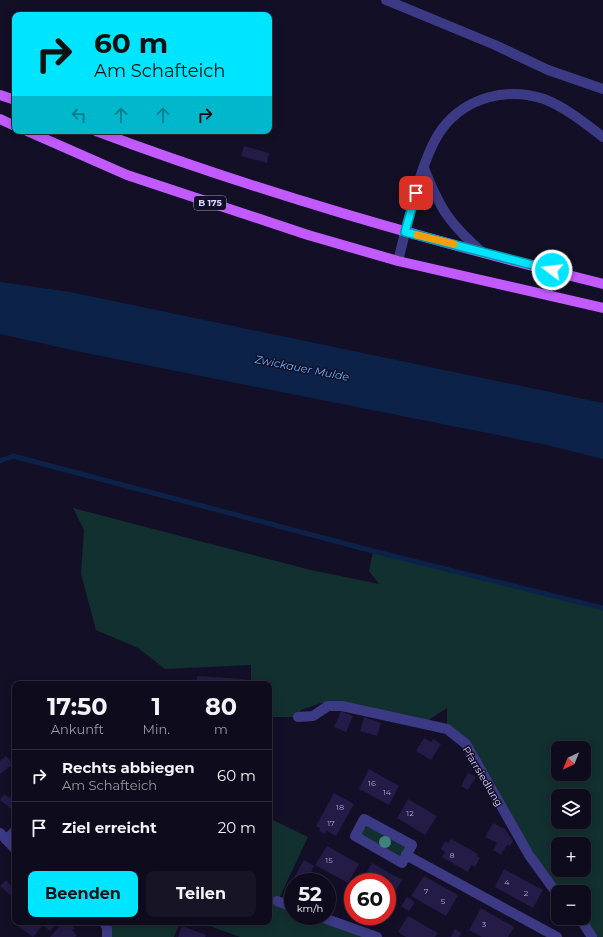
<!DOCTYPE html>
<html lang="de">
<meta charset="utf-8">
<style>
:root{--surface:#0e0b1c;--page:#171425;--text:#f1f3f6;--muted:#9b9ba3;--line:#2e2b3b;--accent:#00e5ff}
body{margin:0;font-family:Montserrat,sans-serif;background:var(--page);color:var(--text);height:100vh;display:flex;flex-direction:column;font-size:15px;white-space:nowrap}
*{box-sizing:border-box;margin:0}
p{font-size:13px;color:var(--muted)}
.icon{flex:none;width:22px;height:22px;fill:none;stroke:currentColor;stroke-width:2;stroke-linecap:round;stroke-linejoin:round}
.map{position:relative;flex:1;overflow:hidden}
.sheet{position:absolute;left:12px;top:681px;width:260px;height:244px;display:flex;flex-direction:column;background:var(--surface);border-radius:8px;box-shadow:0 2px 10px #0003,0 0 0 1px var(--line)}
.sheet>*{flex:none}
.guide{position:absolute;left:12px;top:12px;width:260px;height:122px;border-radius:8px;box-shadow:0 2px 10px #0003,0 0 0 1px var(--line);background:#00e5ff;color:#111;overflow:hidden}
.needle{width:26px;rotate:223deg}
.fabs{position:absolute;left:551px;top:741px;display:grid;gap:8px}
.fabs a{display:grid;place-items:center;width:40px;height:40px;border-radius:8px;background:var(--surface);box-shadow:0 2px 10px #0003,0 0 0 1px var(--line);font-size:20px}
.speed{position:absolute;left:284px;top:873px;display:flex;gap:8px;font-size:20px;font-weight:700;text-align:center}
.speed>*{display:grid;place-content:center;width:52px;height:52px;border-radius:50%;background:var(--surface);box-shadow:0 2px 10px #0003,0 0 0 1px var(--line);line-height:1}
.speed small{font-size:10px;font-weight:400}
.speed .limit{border:6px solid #d22;background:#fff;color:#111}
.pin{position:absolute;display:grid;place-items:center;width:34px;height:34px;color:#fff;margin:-17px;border-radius:8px;box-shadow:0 2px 6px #0006}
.me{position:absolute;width:44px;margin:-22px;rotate:285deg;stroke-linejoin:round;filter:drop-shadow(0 0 3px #0008)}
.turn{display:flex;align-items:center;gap:14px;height:84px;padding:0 16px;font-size:18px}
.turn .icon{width:52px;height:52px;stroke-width:2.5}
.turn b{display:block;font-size:28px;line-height:34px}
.lanes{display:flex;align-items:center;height:38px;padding:0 16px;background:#0003;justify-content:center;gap:20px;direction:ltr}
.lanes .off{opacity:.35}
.eta{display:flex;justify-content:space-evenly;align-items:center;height:68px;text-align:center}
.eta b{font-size:24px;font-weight:700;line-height:28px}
.cta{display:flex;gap:8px;margin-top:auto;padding:8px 16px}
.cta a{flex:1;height:46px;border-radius:8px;background:var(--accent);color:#111;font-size:16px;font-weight:700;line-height:46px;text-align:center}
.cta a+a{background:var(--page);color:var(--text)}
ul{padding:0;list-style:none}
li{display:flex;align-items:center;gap:12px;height:52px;padding:0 16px;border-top:1px solid var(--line)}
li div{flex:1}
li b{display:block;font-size:15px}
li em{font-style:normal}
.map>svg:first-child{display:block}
.green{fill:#12302f;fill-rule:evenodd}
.water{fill:#0c2248}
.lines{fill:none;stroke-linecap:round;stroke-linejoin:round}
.stream{stroke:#0c2248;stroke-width:5}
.building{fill:#241b47}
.minor{stroke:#3d3a85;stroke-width:10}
.major{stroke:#c25bff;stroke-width:10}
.tree{fill:#3d827b}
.route-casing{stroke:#0095a6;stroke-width:10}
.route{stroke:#00e5ff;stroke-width:7}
.slow{stroke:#f59e0b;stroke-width:7}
.labels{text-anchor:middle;stroke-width:3;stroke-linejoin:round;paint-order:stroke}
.number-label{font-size:8px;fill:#aca6d1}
.shield{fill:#130f26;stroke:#9e99be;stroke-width:1}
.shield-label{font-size:9px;font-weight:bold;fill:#d9d4ff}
.street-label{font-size:10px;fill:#d9d4ff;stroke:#130f26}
.water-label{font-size:11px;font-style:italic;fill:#62b6ff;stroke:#130f26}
</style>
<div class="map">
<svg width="603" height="937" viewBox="0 0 603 937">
<rect width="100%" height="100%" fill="#130f26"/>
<!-- green -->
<path class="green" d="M73 508 311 570 379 584 369 571 373 551 603 606V937H592L584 918V892H558L466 745 447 729V708L427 721 342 703H321L301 710 298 717H269V684H251V665L165 669 138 648 96 630 81 574 84 530ZM558 748H584V774H558ZM558 796H584V822H558ZM558 844H584V870H558Z
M269 818 308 837 278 901 293 907V916H318L377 937H240L199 922H269Z
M364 819 412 845 402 863 355 836Z
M104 922H180L174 937H107Z"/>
<!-- water -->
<path class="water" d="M0 282 70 292 603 403V459L547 445 81 352 0 334Z"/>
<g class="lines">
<!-- stream -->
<path class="stream" d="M0 461 13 456 373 551 603 608"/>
</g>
<!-- building -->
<path class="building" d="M244 146 269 153 267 163 241 156Z
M197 676 244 679V684H196Z
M341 711 353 716 346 732 334 727Z
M364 717 381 723 377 736 360 731Z
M424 738 431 742 433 739 441 744 431 760 416 751Z
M6 756 13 764 0 774V761Z
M369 769 399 786 389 805 359 789Z
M468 773 476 777 468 790 461 786Z
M15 791V812L0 800 4 794 9 798Z
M334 793 354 804 336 836 327 831 325 834 319 831 320 828 316 826Z
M408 799 437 816 425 835 397 818Z
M493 823 505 829 513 841 510 846 507 845 501 855 493 850 497 843 485 837Z
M451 839 478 854 477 856 480 858 475 867 471 865 468 872 442 857 445 852 441 849 445 841 448 843Z
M327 846 359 864 348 883 315 865Z
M304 860 314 866 306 882H293V896L286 892Z
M372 863 402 880 391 899 387 897V882L361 881Z
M504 869 543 890 533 908 495 887Z
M424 876 458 895 446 916 411 896Z
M6 880 11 886 15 882V899L0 886Z
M407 897 415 902 409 911 401 906Z
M481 908 514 927 508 937H482L469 930Z
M408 916 438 933 435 937H406L398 932Z
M17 922H58L50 931 43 925 33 937 15 924Z
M63 922H68L75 928 72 930 77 935 75 937H50Z
M182 926 206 935 205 937H178Z
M455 929 461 933 459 937H451Z"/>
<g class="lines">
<!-- minor -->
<path class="minor" d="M386 0 495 45 548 70 603 89
M424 168C440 209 449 223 482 252
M398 261C407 226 421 157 442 129 466 97 507 87 544 99 565 107 585 123 603 137
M298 717 313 716 328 706H342L447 729 466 744 529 855 558 895
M364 819 412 845 402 863 355 836Z
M0 833 15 849
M6 840 15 831
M406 855 557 937
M277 901 293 907
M318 916 377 937
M580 918 592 937
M104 922 107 928V937"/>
<!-- major -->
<path class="major" d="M0 95 15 100
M0 119 15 126
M27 131 127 175 308 235 398 261 603 308
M96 131C261 193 432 241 603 284"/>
</g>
<!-- trees -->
<circle class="tree" cx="385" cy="842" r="6"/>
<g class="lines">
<defs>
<path id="route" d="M416 193 405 232 552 270"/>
</defs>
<!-- route casing -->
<use href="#route" class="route-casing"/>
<!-- route -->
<use href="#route" class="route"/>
<!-- slow -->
<path class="slow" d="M417 235 454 244"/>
</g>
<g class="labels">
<!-- number labels -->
<g class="number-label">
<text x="372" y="786">16</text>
<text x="387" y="795">14</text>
<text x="340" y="810">18</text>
<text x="410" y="816">12</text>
<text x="331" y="826">17</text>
<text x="452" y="858">8</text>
<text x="329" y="863">15</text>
<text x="507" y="885">4</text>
<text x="426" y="894">7</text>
<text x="526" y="896">2</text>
<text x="443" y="904">5</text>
<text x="484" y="927">3</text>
</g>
<!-- shield labels -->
<rect class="shield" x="194" y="196" width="32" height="14" rx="3"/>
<g class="shield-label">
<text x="210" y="206">B 175</text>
</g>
<!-- street labels -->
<g class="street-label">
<text transform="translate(483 776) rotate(59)" y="4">Pfarrsiedlung</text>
</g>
<!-- water labels -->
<g class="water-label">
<text transform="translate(302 368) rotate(11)" y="4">Zwickauer Mulde</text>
</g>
</g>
</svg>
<div class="fabs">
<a><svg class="needle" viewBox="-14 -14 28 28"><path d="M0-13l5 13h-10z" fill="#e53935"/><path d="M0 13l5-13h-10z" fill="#9b9ba3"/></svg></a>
<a><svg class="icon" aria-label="layers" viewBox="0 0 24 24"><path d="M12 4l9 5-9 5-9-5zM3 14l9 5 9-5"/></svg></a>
<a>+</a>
<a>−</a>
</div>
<div class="speed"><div>52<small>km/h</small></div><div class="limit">60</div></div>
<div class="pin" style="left:416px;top:193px;background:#d93025"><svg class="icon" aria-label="arrive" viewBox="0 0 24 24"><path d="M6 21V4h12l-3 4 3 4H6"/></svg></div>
<svg class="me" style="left:552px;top:270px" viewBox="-20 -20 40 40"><circle r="17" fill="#00e5ff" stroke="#fff" stroke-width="3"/><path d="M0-11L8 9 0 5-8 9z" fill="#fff"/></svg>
<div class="guide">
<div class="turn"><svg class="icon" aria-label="right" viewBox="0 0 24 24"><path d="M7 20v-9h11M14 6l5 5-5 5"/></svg><div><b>60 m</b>Am Schafteich</div></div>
<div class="lanes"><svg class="icon off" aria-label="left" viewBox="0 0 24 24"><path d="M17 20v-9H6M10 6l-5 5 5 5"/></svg><svg class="icon off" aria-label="ahead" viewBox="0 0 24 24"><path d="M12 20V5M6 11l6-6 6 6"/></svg><svg class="icon off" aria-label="ahead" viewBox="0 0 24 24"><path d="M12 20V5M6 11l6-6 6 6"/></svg><svg class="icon" aria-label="right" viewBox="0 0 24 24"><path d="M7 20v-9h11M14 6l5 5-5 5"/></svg></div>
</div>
<section class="sheet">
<div class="eta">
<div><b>17:50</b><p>Ankunft</p></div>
<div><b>1</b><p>Min.</p></div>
<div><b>80</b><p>m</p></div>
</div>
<ul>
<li><svg class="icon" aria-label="right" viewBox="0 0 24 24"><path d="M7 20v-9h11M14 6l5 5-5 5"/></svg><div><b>Rechts abbiegen</b><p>Am Schafteich</p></div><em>60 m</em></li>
<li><svg class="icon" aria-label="arrive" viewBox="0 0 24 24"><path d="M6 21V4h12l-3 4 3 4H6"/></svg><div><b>Ziel erreicht</b></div><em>20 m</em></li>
</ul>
<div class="cta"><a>Beenden</a><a>Teilen</a></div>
</section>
</div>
